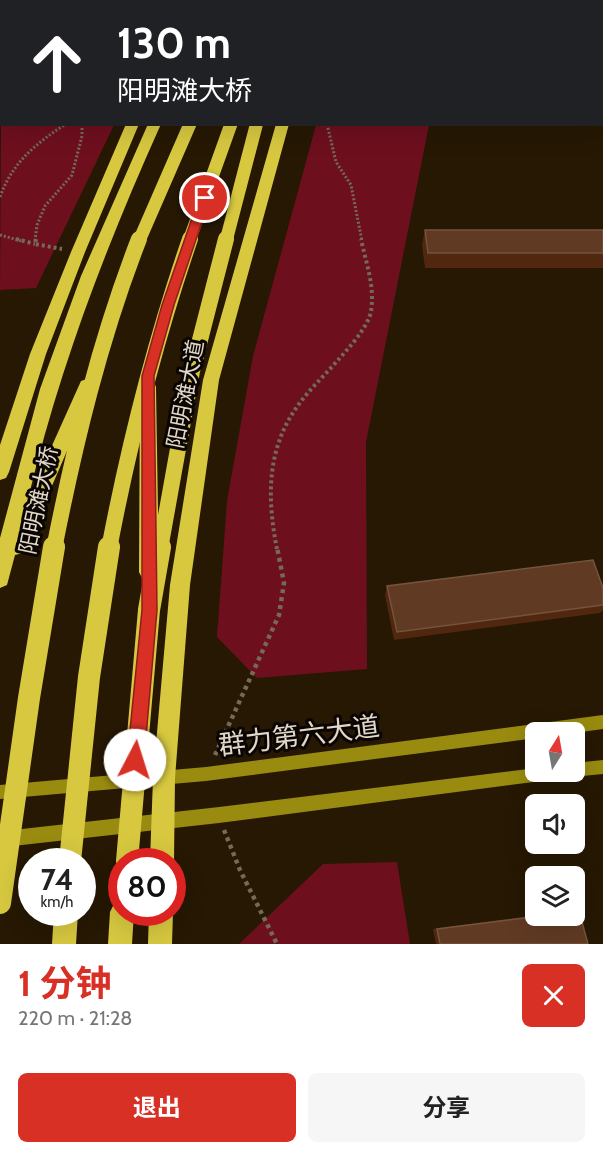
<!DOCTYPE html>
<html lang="zh">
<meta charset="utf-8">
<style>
:root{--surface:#fff;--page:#f6f6f6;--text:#222;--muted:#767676;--accent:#d93025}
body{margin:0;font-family:Cabin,"Noto Sans SC",sans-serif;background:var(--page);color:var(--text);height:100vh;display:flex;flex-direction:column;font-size:22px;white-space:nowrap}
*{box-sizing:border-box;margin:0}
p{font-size:20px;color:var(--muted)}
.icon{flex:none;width:33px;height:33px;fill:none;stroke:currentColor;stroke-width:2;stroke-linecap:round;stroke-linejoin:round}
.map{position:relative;height:944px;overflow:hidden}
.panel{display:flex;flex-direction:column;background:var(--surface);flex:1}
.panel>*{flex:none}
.banner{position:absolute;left:0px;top:0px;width:603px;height:126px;box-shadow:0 6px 24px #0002;background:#202124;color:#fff;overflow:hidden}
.needle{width:39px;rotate:11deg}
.controls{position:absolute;left:525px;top:722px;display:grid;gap:12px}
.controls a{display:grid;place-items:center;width:60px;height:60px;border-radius:9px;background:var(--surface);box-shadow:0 6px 24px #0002;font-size:30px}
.speed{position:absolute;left:18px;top:848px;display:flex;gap:12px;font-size:30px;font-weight:700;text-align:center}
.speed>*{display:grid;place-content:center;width:78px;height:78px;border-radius:50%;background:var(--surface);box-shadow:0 6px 24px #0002;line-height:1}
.speed small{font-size:15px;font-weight:400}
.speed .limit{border:9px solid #d22;background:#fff;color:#111}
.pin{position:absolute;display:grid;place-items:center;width:51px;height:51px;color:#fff;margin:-26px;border:3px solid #fff;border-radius:50%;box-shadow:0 2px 6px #0007}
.me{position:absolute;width:66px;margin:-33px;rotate:5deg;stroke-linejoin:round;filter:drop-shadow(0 0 4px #0008)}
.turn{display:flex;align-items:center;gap:21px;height:126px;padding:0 18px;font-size:27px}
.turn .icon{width:78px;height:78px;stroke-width:2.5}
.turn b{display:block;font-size:42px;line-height:51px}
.round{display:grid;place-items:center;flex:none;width:63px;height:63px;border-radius:9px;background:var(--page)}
.overview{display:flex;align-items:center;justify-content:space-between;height:102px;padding:0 18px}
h1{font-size:36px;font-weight:700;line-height:45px;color:var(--accent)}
.button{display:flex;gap:12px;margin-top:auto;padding:12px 18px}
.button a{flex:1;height:69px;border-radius:9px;background:var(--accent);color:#fff;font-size:24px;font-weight:700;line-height:69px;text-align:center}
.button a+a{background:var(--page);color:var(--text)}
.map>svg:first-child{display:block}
.green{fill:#6e0f1e}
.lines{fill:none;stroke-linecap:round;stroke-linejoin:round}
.path-far2{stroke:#756957;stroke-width:3;stroke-dasharray:2 2;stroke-linecap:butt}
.path-far1{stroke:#756957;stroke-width:4;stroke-dasharray:3 3;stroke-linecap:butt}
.path{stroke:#756957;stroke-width:4.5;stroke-dasharray:4 4;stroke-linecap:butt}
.secondary{fill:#988b0f;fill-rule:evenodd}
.highway{fill:#d7c840;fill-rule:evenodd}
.highway-bridge-far2{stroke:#d7c840;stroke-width:13}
.highway-bridge-far1{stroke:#d7c840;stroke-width:16}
.highway-bridge{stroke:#d7c840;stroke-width:22}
.wall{fill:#52270f}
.building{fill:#613a23;stroke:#75533d;stroke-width:1.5}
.route{fill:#d93025;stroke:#8d1f18;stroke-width:1.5}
.labels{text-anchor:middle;stroke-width:6;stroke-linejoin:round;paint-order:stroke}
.street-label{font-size:22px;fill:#e1d7ca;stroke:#0a0501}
.near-street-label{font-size:27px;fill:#e1d7ca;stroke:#0a0501}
</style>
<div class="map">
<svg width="603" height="944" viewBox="0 0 603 944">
<rect width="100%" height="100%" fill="#261803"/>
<!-- green -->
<path class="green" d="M1 122 2 124 114 125 36 288 0 290Z
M316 125H429L366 442 367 669 257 678 217 637 227 501 253 356Z
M397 862 410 944H239L323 864Z"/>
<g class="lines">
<!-- path-far2 -->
<path class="path-far2" d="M327 124 336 162 351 185 362 241
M0 197C12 163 36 143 66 124
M0 235 22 241
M35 241 37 225 45 206 72 175 82 136V124"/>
<!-- path-far1 -->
<path class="path-far1" d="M16 239 35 244
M36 239 35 244 62 249
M277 549C267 499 266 448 299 404 310 389 325 375 338 360 348 349 369 326 371 311 375 286 366 263 361 239"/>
<!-- path -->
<path class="path" d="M215 755 279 615 284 583 277 547
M224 830 240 870 277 944"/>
<!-- secondary -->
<path class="secondary" d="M603 715V729L574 733 536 732V738L206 781 0 799V785L206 767Z
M603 760V774L572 777 219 823 4 847 0 845V833L4 831 219 807 536 768V771H574V763Z"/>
<!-- highway -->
<path class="highway" d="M187 0H199V2H187Z
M208 0H220L207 2Z
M240 0H252L239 2Z
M272 0H284L271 2Z
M295 0H307L294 2Z
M320 0H332V2H320Z
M126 124H139L85 252 46 354 9 472 6 478 0 480V445L30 354 71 252Z
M148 124H161C105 249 60 366 28 499L81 381 87 379 93 381 95 386 23 553 15 555 7 585 0 588V538L40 389 81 276Z
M276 124H289L219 380 190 585 175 778 174 861 172 864V861H150L153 778 170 585 203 380Z
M148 380 154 382 156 387 159 572 156 578 149 581 142 578 139 572 140 387 142 382Z
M122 900V912H134L132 944H108L110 912 114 904Z
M172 911 173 912 172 944H148L149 912Z
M54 912H78L76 944H52Z"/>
<!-- highway-bridge-far2 -->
<path class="highway-bridge-far2" d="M139 241 190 124
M189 241 231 124
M226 241 256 126"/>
<!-- highway-bridge-far1 -->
<path class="highway-bridge-far1" d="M54 549C75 443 100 339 139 239
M109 549C129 444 155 341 190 239
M160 549 192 371 226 239"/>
<!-- highway-bridge -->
<path class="highway-bridge" d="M70 861 89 677 109 547
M127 861 149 610 160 547
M0 903 29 698 54 547"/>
</g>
<!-- wall -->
<path class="wall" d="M0 0 2 2V36L0 34Z
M602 56 603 58V84H602Z
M425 230H603V268H425L422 245Z
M387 586 603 588V610L600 613 394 640 385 595Z
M574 911H579L588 944H436L433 929 539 915H574Z"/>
<!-- building -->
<path class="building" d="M0 0H52L53 2H2V24L0 22Z
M425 230H603V253H428Z
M593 560 603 588V605L397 632 387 586Z
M579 911 588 944H440L437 929 548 915H574V912Z"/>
<!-- route -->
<path class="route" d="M205 194 210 198 174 305 154 376 157 610 144 760 141 766 135 768 130 766 127 760 142 610V376L162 305 199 198Z"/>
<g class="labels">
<!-- street labels -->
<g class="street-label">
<text transform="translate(185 394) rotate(-79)" y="8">阳明滩大道</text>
<text transform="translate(38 500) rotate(-78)" y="8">阳明滩大桥</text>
</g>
<!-- near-street labels -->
<g class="near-street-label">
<text transform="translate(299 736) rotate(-7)" y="9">群力第六大道</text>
</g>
</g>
</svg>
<div class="controls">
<a><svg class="needle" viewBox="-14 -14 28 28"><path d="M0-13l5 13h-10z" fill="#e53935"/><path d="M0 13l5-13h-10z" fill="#767676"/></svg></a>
<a><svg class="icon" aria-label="sound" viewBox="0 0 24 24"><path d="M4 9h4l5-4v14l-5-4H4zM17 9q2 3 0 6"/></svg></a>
<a><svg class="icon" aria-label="layers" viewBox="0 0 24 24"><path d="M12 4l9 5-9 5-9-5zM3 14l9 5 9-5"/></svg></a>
</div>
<div class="speed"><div>74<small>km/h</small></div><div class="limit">80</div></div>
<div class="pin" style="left:205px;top:198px;background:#d93025"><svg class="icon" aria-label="arrive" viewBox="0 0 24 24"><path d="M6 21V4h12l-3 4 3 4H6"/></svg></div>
<svg class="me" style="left:135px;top:760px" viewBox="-20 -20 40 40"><circle r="19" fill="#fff"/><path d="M0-13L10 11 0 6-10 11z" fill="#d93025"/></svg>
<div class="banner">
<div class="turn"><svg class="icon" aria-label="ahead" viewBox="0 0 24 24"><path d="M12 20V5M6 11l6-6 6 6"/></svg><div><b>130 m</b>阳明滩大桥</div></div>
</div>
</div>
<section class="panel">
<div class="overview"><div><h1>1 分钟</h1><p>220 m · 21:28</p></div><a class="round" style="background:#d93025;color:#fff"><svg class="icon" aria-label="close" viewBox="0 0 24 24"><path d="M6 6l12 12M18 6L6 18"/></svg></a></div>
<div class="button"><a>退出</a><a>分享</a></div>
</section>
